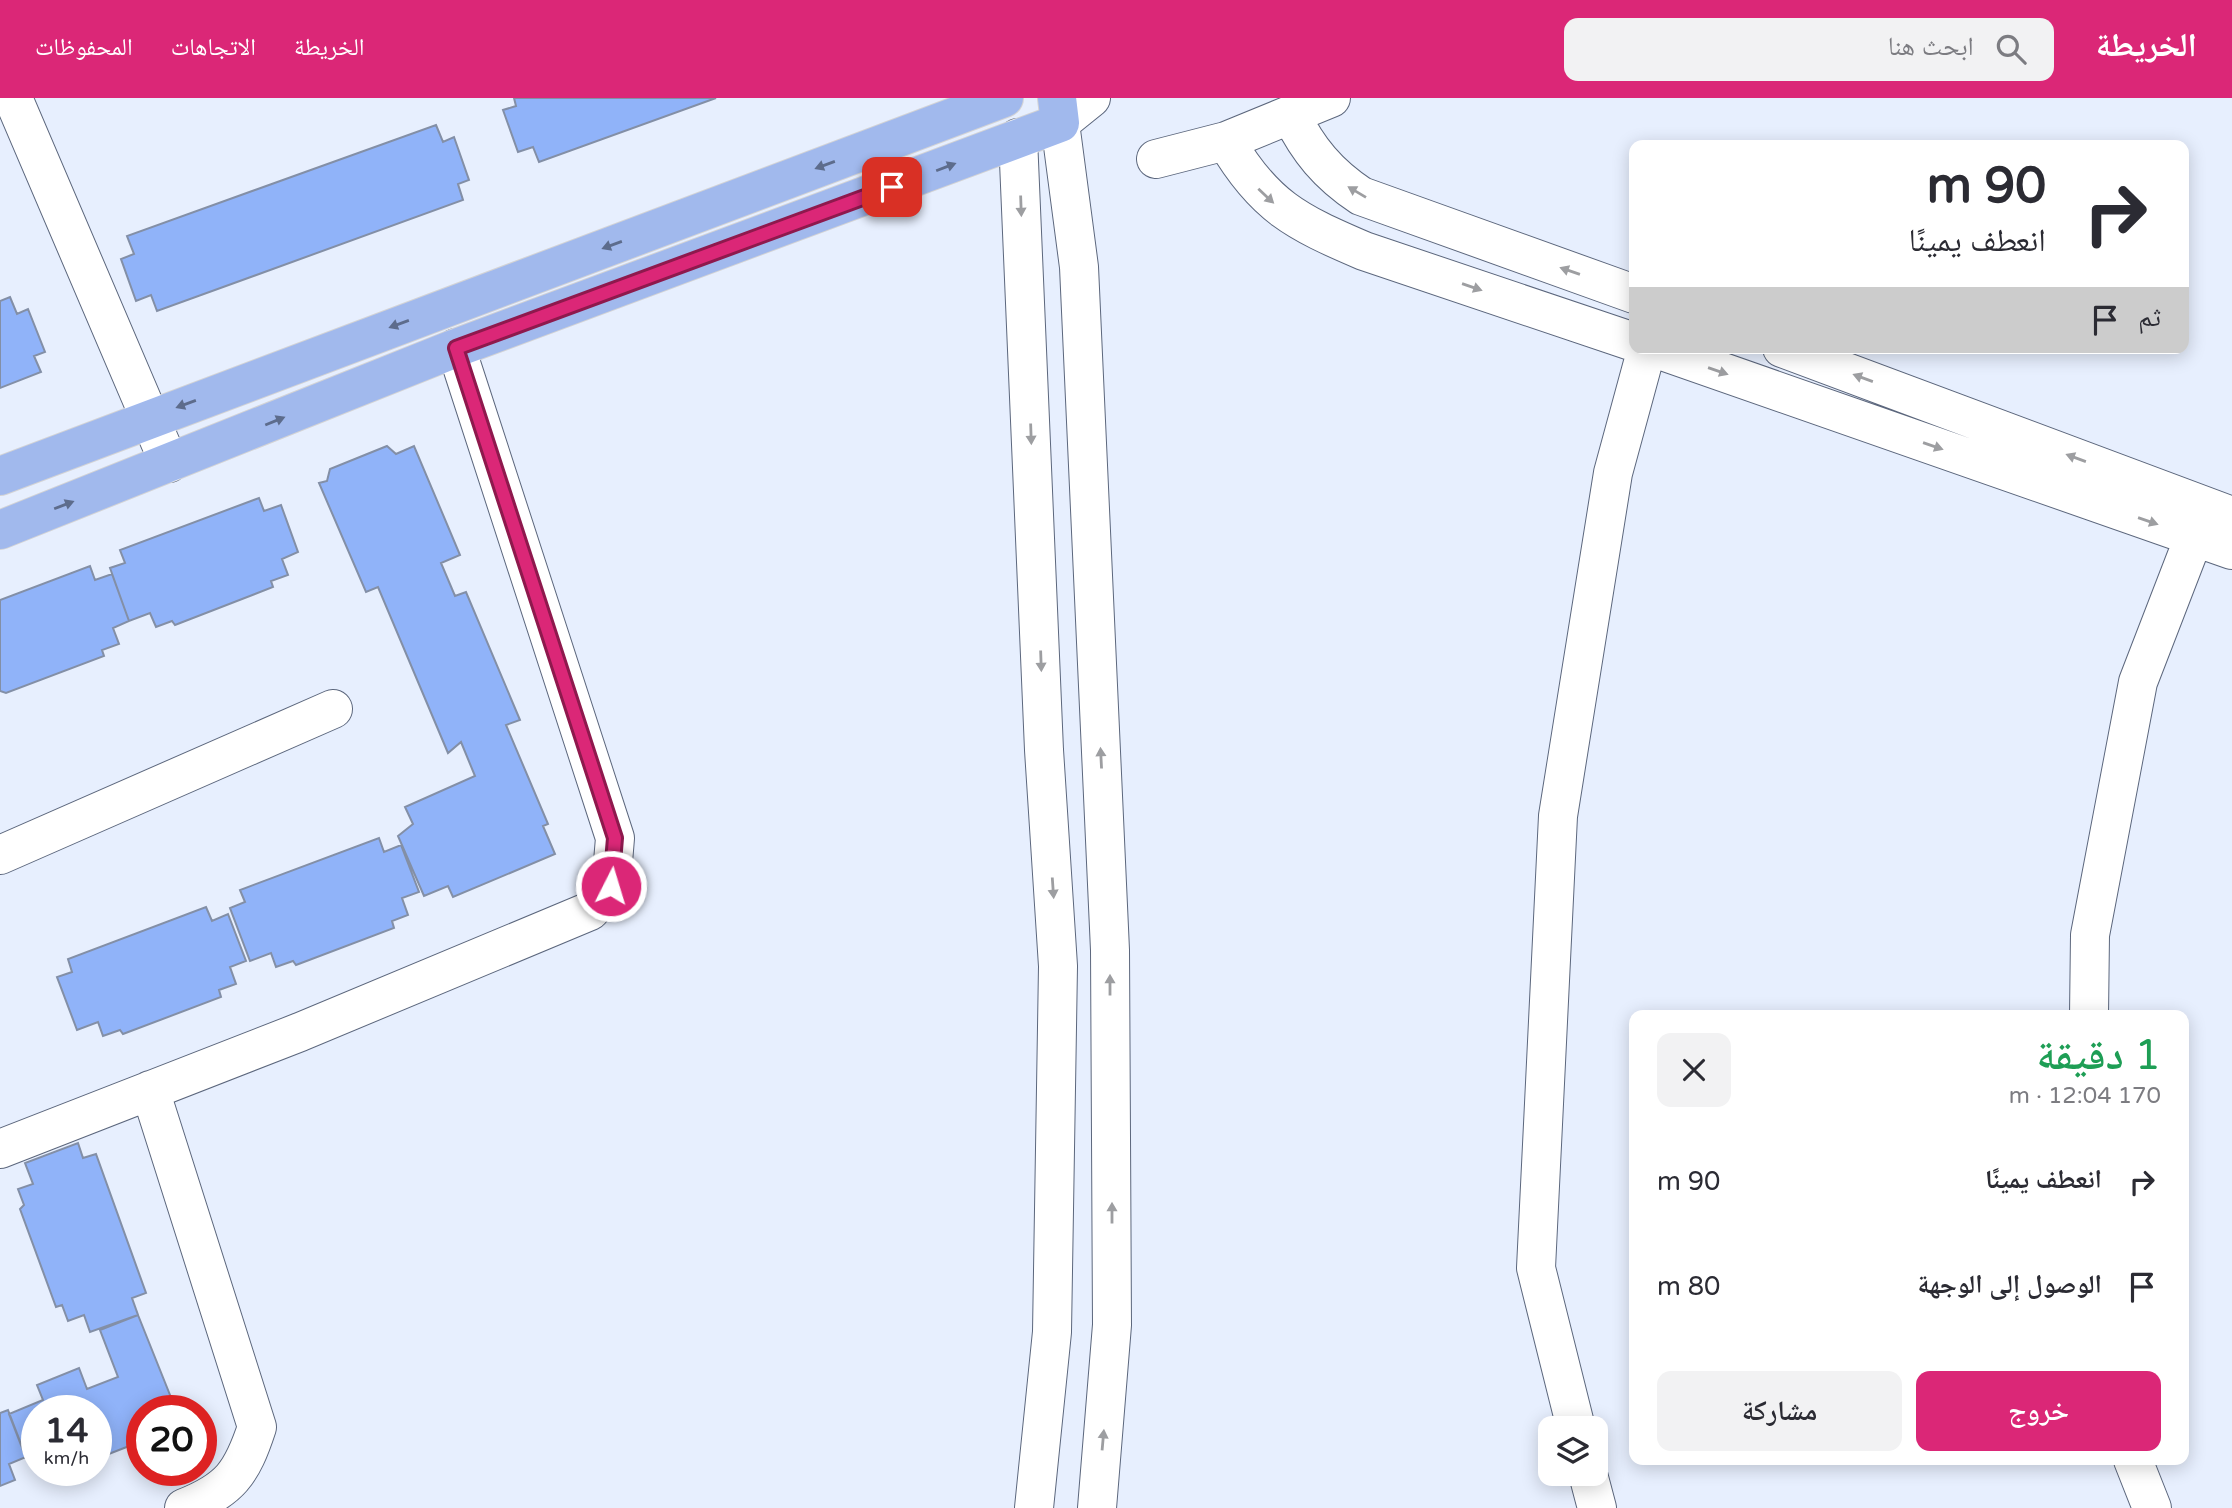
<!DOCTYPE html>
<html lang="ar">
<meta charset="utf-8">
<style>
:root{--surface:#fff;--page:#f2f2f3;--text:#2b2b33;--muted:#7c7c81;--accent:#db2777}
body{margin:0;font-family:"Varela Round","Noto Naskh Arabic",sans-serif;background:var(--page);color:var(--text);direction:rtl;height:100vh;display:flex;flex-direction:column;font-size:26px;white-space:nowrap}
*{box-sizing:border-box;margin:0}
p{font-size:23px;color:var(--muted)}
.icon{flex:none;width:38px;height:38px;fill:none;stroke:currentColor;stroke-width:2;stroke-linecap:round;stroke-linejoin:round}
.map{position:relative;flex:1;overflow:hidden;direction:ltr}
.details{position:absolute;left:1629px;top:912px;width:560px;height:455px;display:flex;flex-direction:column;background:var(--surface);border-radius:14px;box-shadow:0 4px 18px #0003;direction:rtl}
.details>*{flex:none}
.guide{position:absolute;left:1629px;top:42px;width:560px;height:214px;border-radius:14px;box-shadow:0 4px 18px #0003;direction:rtl;background:#fff;color:var(--text);overflow:hidden}
.tools{position:absolute;left:1538px;top:1318px;display:grid;gap:14px}
.tools a{display:grid;place-items:center;width:70px;height:70px;border-radius:14px;background:var(--surface);box-shadow:0 4px 18px #0003;font-size:35px}
.speed{position:absolute;left:21px;top:1297px;display:flex;gap:14px;font-size:35px;font-weight:700;text-align:center}
.speed>*{display:grid;place-content:center;width:91px;height:91px;border-radius:50%;background:var(--surface);box-shadow:0 4px 18px #0003;line-height:1}
.speed small{font-size:18px;font-weight:400}
.speed .limit{border:10px solid #d22;background:#fff;color:#111}
.pin{position:absolute;display:grid;place-items:center;width:60px;height:60px;color:#fff;margin:-30px;border-radius:14px;box-shadow:0 4px 10px #0006}
.me{position:absolute;width:77px;margin:-38px;rotate:5deg;stroke-linejoin:round;filter:drop-shadow(0 0 5px #0008)}
.turn{display:flex;align-items:center;gap:24px;height:147px;padding:0 28px;font-size:32px}
.turn .icon{width:91px;height:91px;stroke-width:2.5}
.turn b{display:block;font-size:49px;line-height:60px}
.then{display:flex;align-items:center;height:66px;padding:0 28px;background:#0003;gap:14px;font-size:26px}
.round{display:grid;place-items:center;flex:none;width:74px;height:74px;border-radius:14px;background:var(--page)}
.summary{display:flex;align-items:center;justify-content:space-between;height:119px;padding:0 28px}
h1{font-size:42px;font-weight:600;line-height:52px;color:#1e9e55}
.button{display:flex;gap:14px;margin-top:auto;padding:14px 28px}
.button a{flex:1;height:80px;border-radius:14px;background:var(--accent);color:#fff;font-size:28px;font-weight:600;line-height:80px;text-align:center}
.button a+a{background:var(--page);color:var(--text)}
ul{padding:0;list-style:none}
li{display:flex;align-items:center;gap:21px;height:105px;padding:0 28px}
li div{flex:1}
li b{display:block;font-size:26px}
li em{font-style:normal}
header{display:flex;align-items:center;gap:42px;box-sizing:border-box;height:98px;padding:0 35px;background:var(--accent);color:#fff}
header strong{font-size:33px}
nav{display:flex;gap:38px;margin-inline-start:auto;font-size:24px}
.search{width:490px;height:63px;background:var(--page);display:flex;align-items:center;gap:18px;box-sizing:border-box;padding:0 24px;border-radius:14px;color:var(--muted);font-size:26px}
.map>svg:first-child{display:block}
.building{fill:#90b3f9;stroke:#838fa6;stroke-width:2}
.lines{fill:none;stroke-linecap:round;stroke-linejoin:round}
.minor-casing{stroke:#5c677d;stroke-width:40}
.major-casing{stroke:#d3d3d5;stroke-width:40}
.minor{stroke:#fff;stroke-width:38}
.major{stroke:#a1b9ed;stroke-width:38}
.oneway{fill:#5d6c8c}
.oneway2{fill:#9d9ea1}
.route-casing{stroke:#8e194d;stroke-width:18}
.route{stroke:#db2777;stroke-width:12}
</style>
<header>
<strong>الخريطة</strong>
<div class="search"><svg class="icon" aria-label="search" viewBox="0 0 24 24"><circle cx="10" cy="10" r="6"/><path d="M15 15l6 6"/></svg>ابحث هنا</div>
<nav><a>الخريطة</a><a>الاتجاهات</a><a>المحفوظات</a></nav>
</header>
<div class="map">
<svg width="2232" height="1410" viewBox="0 0 2232 1410">
<rect width="100%" height="100%" fill="#e7effe"/>
<!-- building -->
<path class="building" d="M514 0H716L539 64 533 49 518 54 503 12 516 8Z
M436 27 443 44 454 39 469 82 458 86 463 102 157 213 151 197 136 203 121 161 134 156 127 138Z
M10 199 17 216 28 211 45 254 34 258 41 274 0 290V203Z
M387 348 396 356 414 348 460 457 441 465 455 498 466 494 520 622 506 627 548 726 543 728 555 756 453 799 448 788 424 798 398 738 413 726 405 709 475 678 461 644 448 655 378 489 366 494 319 385 327 383 330 371Z
M259 400 264 413 281 407 298 454 282 461 288 477 271 483 273 489 175 527 172 523 156 529 150 515 129 523 110 470 125 465 120 452Z
M90 468 95 482 112 476 129 523 113 530 119 546 102 552 104 558 6 595 0 593V502Z
M379 740 384 754 401 747 419 794 402 800 408 817 392 823 394 830 296 867 293 863 276 869 271 855 250 863 230 810 245 804 240 792Z
M206 809 212 823 228 816 246 863 230 869 236 886 219 892 221 899 123 936 120 932 103 938 98 924 77 932 57 879 72 874 68 861Z
M78 1045 83 1060 96 1056 146 1195 132 1200 138 1217 90 1234 84 1217 68 1223 62 1207 56 1209 20 1111 24 1107 18 1091 33 1086 25 1065Z
M138 1217 176 1312H142V1343L96 1361V1312H37V1356L26 1360 9 1316 43 1302 37 1287 79 1270 87 1291 118 1279 100 1232Z
M8 1312 26 1359 9 1366 15 1382 0 1388V1315Z"/>
<g class="lines">
<defs>
<path id="minor" d="M13 0 169 365
M1091 0 1060 25 1079 169 1110 852 1112 1227 1097 1410
M1291 17C1308 52 1328 76 1361 98L1634 196
M1018 40 1044 652 1058 868 1052 1234 1034 1410
M1226 43C1264 108 1296 124 1364 153L1634 244
M1156 61 1226 43 1331 0
M1654 250 2232 452
M1782 250 2232 418
M0 757 333 611
M2089 917 2090 837 2138 584 2194 439
M150 992 257 1329C242 1375 230 1392 184 1410
M0 1051 300 934 590 813 611 788 615 740 456 250
M1576 1330 1536 1170 1558 718 1613 375 1647 250
M2133 1362 2152 1410
M1588 1376 1597 1410"/>
<path id="major" d="M0 378 1004 0
M0 432 456 250 1060 25 1057 0"/>
</defs>
<!-- minor casing -->
<use href="#minor" class="minor-casing"/>
<!-- major casing -->
<use href="#major" class="major-casing"/>
<!-- minor -->
<use href="#minor" class="minor"/>
<!-- major -->
<use href="#major" class="major"/>
</g>
<!-- one-way arrows -->
<defs><path id="oneway-solid" d="M-6-.8H1V-3.2L6.5 0L1 3.2V.8H-6Z" transform="scale(1.75)"/></defs>
<g class="oneway">
<use href="#oneway-solid" transform="translate(825 67) rotate(160)"/>
<use href="#oneway-solid" transform="translate(946 69) rotate(-21)"/>
<use href="#oneway-solid" transform="translate(612 147) rotate(160)"/>
<use href="#oneway-solid" transform="translate(399 226) rotate(160)"/>
<use href="#oneway-solid" transform="translate(186 306) rotate(160)"/>
<use href="#oneway-solid" transform="translate(275 323) rotate(-22)"/>
<use href="#oneway-solid" transform="translate(64 407) rotate(-21)"/>
</g>
<g class="oneway2">
<use href="#oneway-solid" transform="translate(1357 94) rotate(-149)"/>
<use href="#oneway-solid" transform="translate(1266 98) rotate(43)"/>
<use href="#oneway-solid" transform="translate(1021 108) rotate(88)"/>
<use href="#oneway-solid" transform="translate(1570 173) rotate(-161)"/>
<use href="#oneway-solid" transform="translate(1472 189) rotate(19)"/>
<use href="#oneway-solid" transform="translate(1718 273) rotate(19)"/>
<use href="#oneway-solid" transform="translate(1863 280) rotate(-160)"/>
<use href="#oneway-solid" transform="translate(1031 336) rotate(88)"/>
<use href="#oneway-solid" transform="translate(1933 348) rotate(19)"/>
<use href="#oneway-solid" transform="translate(2076 360) rotate(-160)"/>
<use href="#oneway-solid" transform="translate(2148 423) rotate(19)"/>
<use href="#oneway-solid" transform="translate(1041 563) rotate(88)"/>
<use href="#oneway-solid" transform="translate(1101 660) rotate(-93)"/>
<use href="#oneway-solid" transform="translate(1053 790) rotate(86)"/>
<use href="#oneway-solid" transform="translate(1110 887) rotate(-90)"/>
<use href="#oneway-solid" transform="translate(1112 1115) rotate(-90)"/>
<use href="#oneway-solid" transform="translate(1103 1342) rotate(-85)"/>
</g>
<g class="lines">
<defs>
<path id="route" d="M611 788 615 740 456 250 892 89"/>
</defs>
<!-- route casing -->
<use href="#route" class="route-casing"/>
<!-- route -->
<use href="#route" class="route"/>
</g>
</svg>
<div class="tools">
<a><svg class="icon" aria-label="layers" viewBox="0 0 24 24"><path d="M12 4l9 5-9 5-9-5zM3 14l9 5 9-5"/></svg></a>
</div>
<div class="speed"><div>14<small>km/h</small></div><div class="limit">20</div></div>
<div class="pin" style="left:892px;top:89px;background:#d93025"><svg class="icon" aria-label="arrive" viewBox="0 0 24 24"><path d="M6 21V4h12l-3 4 3 4H6"/></svg></div>
<svg class="me" style="left:611px;top:788px" viewBox="-20 -20 40 40"><circle r="17" fill="#db2777" stroke="#fff" stroke-width="3"/><path d="M0-11L8 9 0 5-8 9z" fill="#fff"/></svg>
<div class="guide">
<div class="turn"><svg class="icon" aria-label="right" viewBox="0 0 24 24"><path d="M7 20v-9h11M14 6l5 5-5 5"/></svg><div><b>90 m</b>انعطف يمينًا</div></div>
<div class="then">ثم<svg class="icon" aria-label="arrive" viewBox="0 0 24 24"><path d="M6 21V4h12l-3 4 3 4H6"/></svg></div>
</div>
<section class="details">
<div class="summary"><div><h1>1 دقيقة</h1><p>170 m · 12:04</p></div><a class="round"><svg class="icon" aria-label="close" viewBox="0 0 24 24"><path d="M6 6l12 12M18 6L6 18"/></svg></a></div>
<ul>
<li><svg class="icon" aria-label="right" viewBox="0 0 24 24"><path d="M7 20v-9h11M14 6l5 5-5 5"/></svg><div><b>انعطف يمينًا</b></div><em>90 m</em></li>
<li><svg class="icon" aria-label="arrive" viewBox="0 0 24 24"><path d="M6 21V4h12l-3 4 3 4H6"/></svg><div><b>الوصول إلى الوجهة</b></div><em>80 m</em></li>
</ul>
<div class="button"><a>خروج</a><a>مشاركة</a></div>
</section>
</div>
